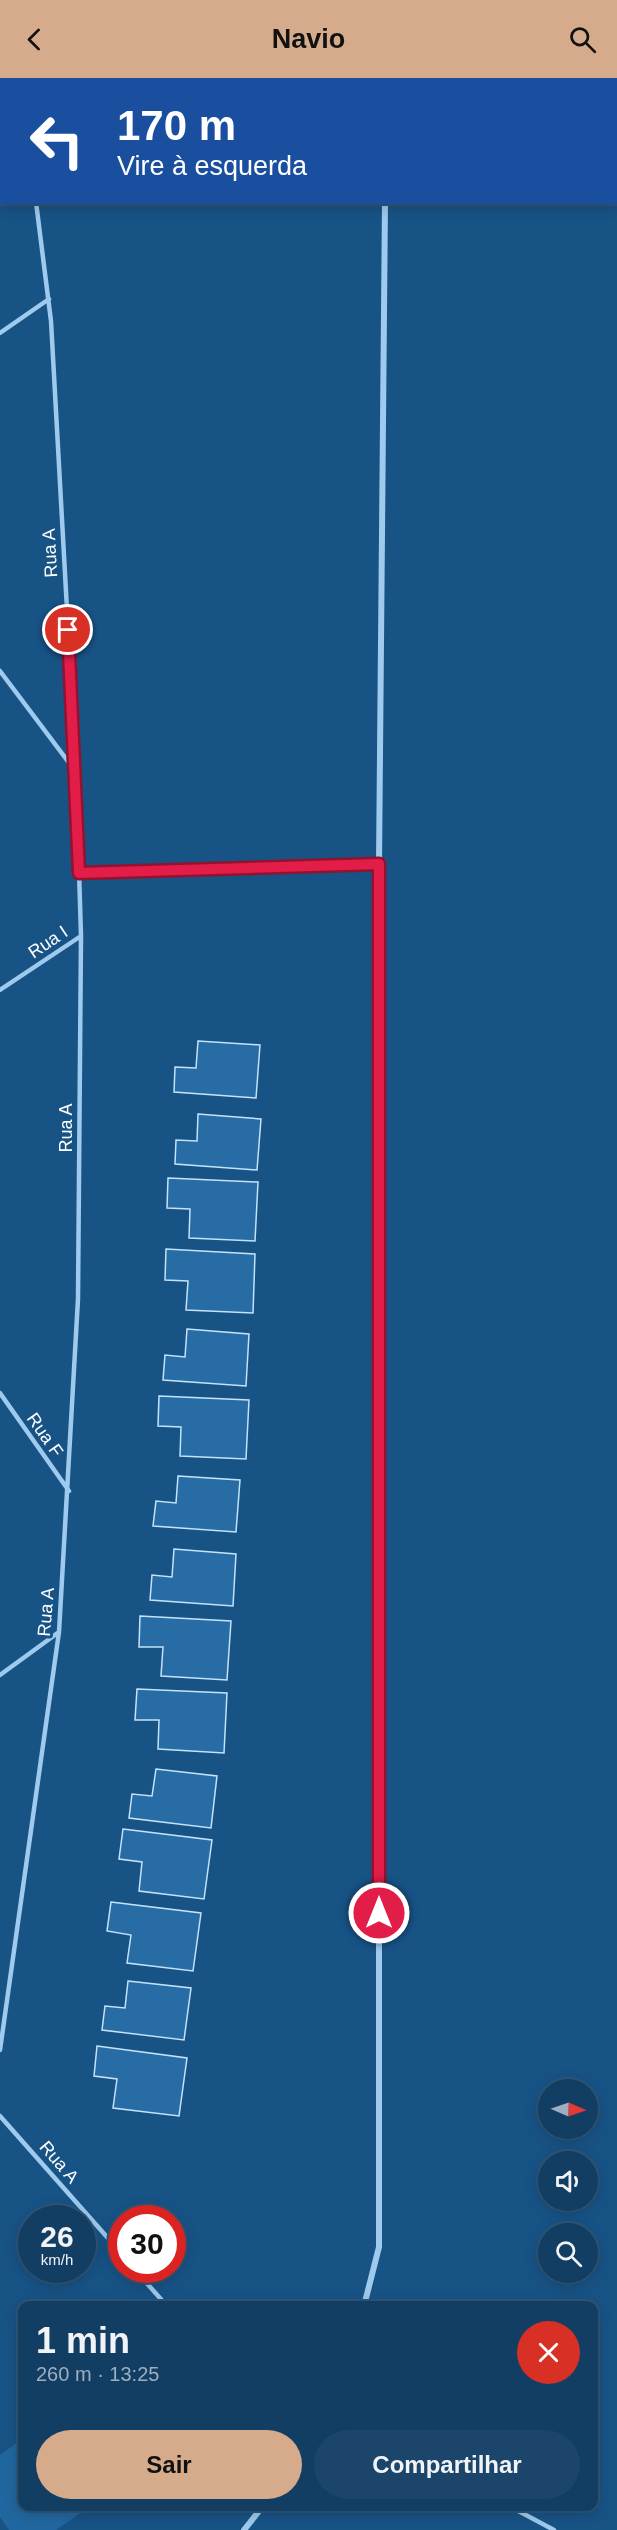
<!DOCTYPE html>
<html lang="pt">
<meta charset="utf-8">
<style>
:root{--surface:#123e64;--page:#1b456a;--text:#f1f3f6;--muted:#9caebf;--line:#315778;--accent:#d6ab8b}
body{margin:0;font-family:Arial,sans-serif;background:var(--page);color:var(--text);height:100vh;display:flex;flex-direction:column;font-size:22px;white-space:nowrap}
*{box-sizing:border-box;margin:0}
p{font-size:20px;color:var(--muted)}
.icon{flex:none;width:33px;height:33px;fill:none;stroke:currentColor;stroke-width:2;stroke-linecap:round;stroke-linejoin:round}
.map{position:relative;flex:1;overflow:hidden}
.details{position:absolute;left:18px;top:2223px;width:580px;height:210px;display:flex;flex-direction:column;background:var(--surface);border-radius:12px;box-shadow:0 3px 15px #0003,0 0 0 2px var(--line)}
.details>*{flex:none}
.hud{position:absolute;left:0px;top:0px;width:618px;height:126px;box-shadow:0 3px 15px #0003,0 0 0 2px var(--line);background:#1a4fa0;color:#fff;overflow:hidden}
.needle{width:39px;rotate:92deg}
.fabs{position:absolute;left:538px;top:2001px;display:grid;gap:12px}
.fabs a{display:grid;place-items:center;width:60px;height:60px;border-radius:50%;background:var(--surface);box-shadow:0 3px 15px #0003,0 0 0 2px var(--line);font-size:30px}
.speed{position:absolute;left:18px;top:2127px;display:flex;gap:12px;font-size:30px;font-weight:700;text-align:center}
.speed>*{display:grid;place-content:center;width:78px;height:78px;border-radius:50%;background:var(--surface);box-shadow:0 3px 15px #0003,0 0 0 2px var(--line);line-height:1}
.speed small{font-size:15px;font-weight:400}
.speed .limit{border:9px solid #d22;background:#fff;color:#111}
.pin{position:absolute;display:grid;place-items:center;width:51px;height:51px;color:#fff;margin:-26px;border:3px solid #fff;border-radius:50%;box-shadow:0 2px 6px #0007}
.me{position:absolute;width:66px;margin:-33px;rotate:0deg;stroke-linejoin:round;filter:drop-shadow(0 0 4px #0008)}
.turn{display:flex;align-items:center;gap:21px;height:126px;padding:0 18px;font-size:27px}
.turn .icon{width:78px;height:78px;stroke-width:2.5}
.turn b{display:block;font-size:42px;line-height:51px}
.round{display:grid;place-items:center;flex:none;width:63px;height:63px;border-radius:32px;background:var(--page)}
.head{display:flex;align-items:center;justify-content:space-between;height:102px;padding:0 18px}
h1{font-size:36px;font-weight:700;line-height:45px}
.button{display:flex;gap:12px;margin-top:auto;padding:12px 18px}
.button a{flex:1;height:69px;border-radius:36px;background:var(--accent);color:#111;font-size:24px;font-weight:700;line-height:69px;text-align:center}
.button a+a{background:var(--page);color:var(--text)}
header{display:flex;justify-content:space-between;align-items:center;height:78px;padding:0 18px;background:var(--accent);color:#111;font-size:27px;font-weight:700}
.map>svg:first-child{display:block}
.green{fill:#21679f}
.building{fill:#276ca5;stroke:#c4e2f9;stroke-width:1.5}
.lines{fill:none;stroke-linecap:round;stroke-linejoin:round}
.service{stroke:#9ecaed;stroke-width:4.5}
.minor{stroke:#9ecaed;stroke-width:6}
.route-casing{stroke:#92132f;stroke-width:15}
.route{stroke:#e11d48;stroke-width:10}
.labels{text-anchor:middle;stroke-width:6;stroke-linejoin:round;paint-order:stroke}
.street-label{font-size:18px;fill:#fff;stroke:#185386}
</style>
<header><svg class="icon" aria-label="back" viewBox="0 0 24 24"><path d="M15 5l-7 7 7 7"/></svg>Navio<svg class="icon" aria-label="search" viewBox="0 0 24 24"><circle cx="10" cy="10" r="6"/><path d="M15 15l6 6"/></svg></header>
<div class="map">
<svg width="617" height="2452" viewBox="0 0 617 2452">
<rect width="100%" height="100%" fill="#185386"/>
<!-- green -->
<path class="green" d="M22 2361V2428L89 2429 56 2452H9L0 2439V2377Z"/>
<!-- building -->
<path class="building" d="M198 963 260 967 256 1020 174 1014 175 989 196 990Z
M198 1036 261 1041 257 1092 175 1086 176 1062 197 1063Z
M168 1100 258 1104 255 1163 189 1160 190 1131 167 1130Z
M166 1171 255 1176 253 1235 186 1232 188 1203 165 1202Z
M187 1251 249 1256 246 1308 163 1302 165 1277 185 1279Z
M159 1318 249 1322 246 1381 180 1378 181 1349 158 1348Z
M178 1398 240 1402 236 1454 153 1448 156 1423 176 1425Z
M174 1471 236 1476 233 1528 150 1522 152 1497 172 1499Z
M140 1538 231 1543 227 1602 161 1598 163 1569H139Z
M137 1611 227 1615 224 1675 158 1671 159 1642H135Z
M156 1691 217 1698 211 1750 129 1740 132 1716 152 1718Z
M123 1751 212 1762 204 1821 139 1813 142 1784 119 1781Z
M111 1824 201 1835 193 1893 127 1885 131 1857 107 1853Z
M128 1903 191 1910 184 1962 102 1952 105 1928 125 1930Z
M97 1968 187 1980 179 2038 113 2030 117 2001 94 1998Z"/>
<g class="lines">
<!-- service -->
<path class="service" d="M19 0V2
M0 255 49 221
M0 593 76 694
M79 795 379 786
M0 912 81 858
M0 1315 69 1413
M0 1597 59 1554
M0 1972 59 1554 78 1221 81 858 76 694 51 243 36 124
M0 2038 122 2176
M135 2192 167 2228
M509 2428 554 2452"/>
<!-- minor -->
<path class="minor" d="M387 2V0
M364 2228 379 2169V786L385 124
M244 2452 263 2428"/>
</g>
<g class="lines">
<defs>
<path id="route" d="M68 552 79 795 379 786V1835"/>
</defs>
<!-- route casing -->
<use href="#route" class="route-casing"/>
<!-- route -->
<use href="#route" class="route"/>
</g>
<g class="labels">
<!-- street labels -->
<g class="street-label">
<text transform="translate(50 475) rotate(-93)" y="6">Rua A</text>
<text transform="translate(48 864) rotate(-34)" y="6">Rua I</text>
<text transform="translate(66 1050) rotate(-90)" y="6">Rua A</text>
<text transform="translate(45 1357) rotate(55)" y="6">Rua F</text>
<text transform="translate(46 1534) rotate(-85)" y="6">Rua A</text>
<text transform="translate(59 2084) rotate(49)" y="6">Rua A</text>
</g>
</g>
</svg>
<div class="fabs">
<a><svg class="needle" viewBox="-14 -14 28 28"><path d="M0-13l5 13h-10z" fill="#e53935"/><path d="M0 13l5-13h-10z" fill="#9caebf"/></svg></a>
<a><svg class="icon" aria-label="sound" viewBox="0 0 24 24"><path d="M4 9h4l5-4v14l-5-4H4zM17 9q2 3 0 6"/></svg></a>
<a><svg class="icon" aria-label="search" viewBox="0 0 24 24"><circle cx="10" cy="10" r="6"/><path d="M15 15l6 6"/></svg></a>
</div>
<div class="speed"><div>26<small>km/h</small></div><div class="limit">30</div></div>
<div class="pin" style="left:68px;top:552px;background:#d93025"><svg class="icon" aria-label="arrive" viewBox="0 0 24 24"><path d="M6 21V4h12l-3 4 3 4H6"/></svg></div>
<svg class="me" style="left:379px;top:1835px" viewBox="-20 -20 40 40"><circle r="17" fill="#e11d48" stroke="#fff" stroke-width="3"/><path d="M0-11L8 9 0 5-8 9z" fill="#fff"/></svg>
<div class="hud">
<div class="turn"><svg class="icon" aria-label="left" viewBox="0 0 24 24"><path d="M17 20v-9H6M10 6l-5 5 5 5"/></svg><div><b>170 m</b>Vire à esquerda</div></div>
</div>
<section class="details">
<div class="head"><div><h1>1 min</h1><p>260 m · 13:25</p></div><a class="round" style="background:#d93025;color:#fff"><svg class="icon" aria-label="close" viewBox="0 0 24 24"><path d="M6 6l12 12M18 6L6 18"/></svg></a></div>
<div class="button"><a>Sair</a><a>Compartilhar</a></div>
</section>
</div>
